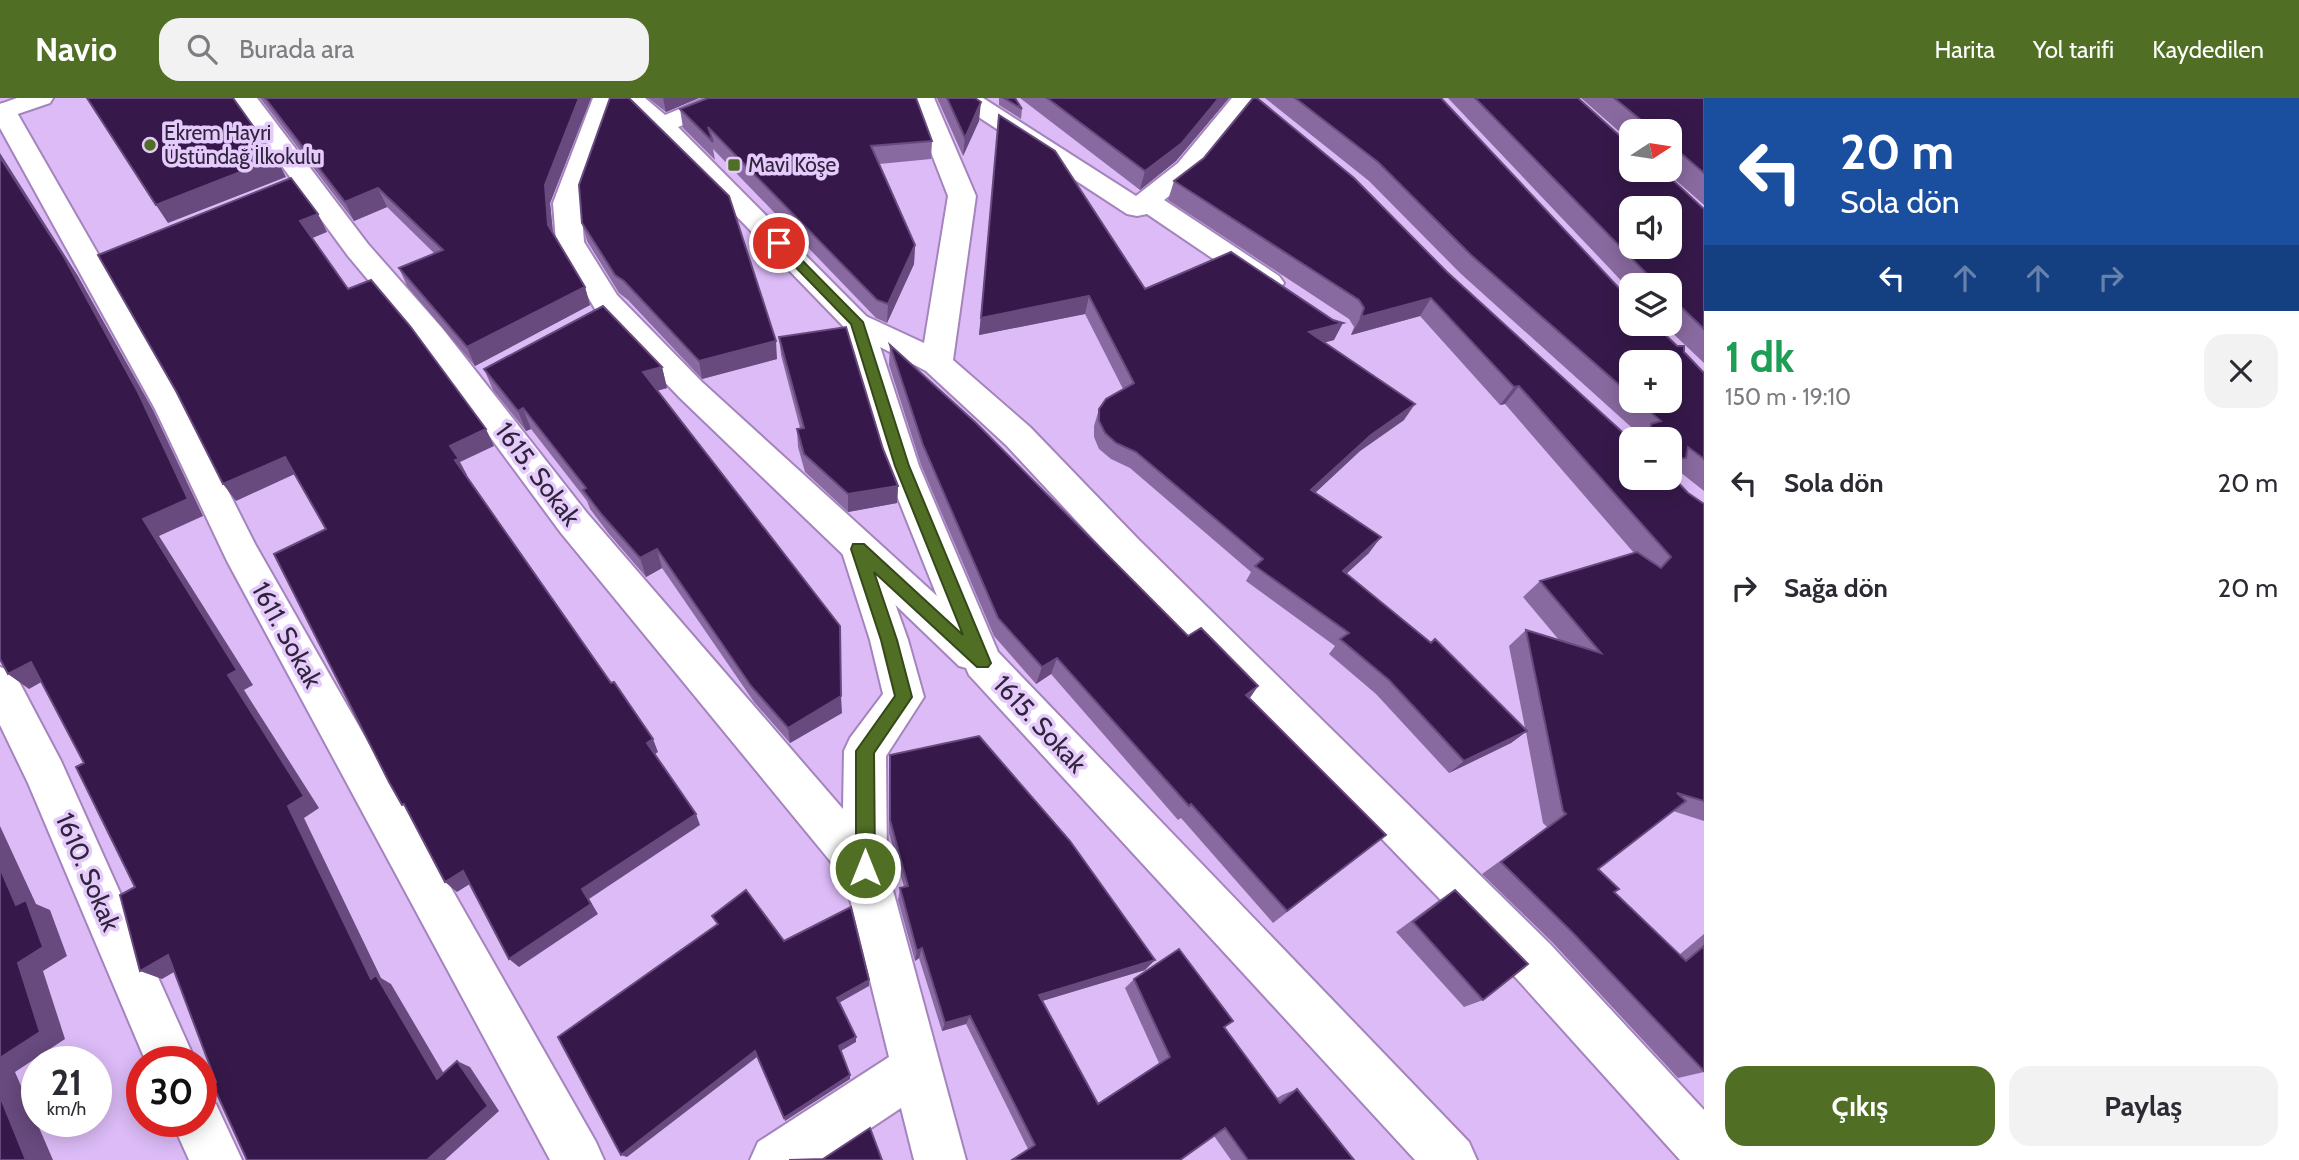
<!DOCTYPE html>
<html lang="tr">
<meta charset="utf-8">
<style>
:root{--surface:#fff;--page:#f2f2f3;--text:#2b2b33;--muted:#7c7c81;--accent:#506f25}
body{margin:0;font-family:Cabin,sans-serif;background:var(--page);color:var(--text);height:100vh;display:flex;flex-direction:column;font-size:26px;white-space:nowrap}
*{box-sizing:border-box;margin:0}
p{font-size:23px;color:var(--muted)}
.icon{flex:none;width:38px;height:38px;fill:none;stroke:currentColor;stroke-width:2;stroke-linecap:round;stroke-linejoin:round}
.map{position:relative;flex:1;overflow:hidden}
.sheet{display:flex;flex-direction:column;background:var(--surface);width:595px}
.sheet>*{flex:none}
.guide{background:#1a4fa0;color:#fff;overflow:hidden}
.needle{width:46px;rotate:78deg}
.tools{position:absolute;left:1619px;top:21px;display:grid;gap:14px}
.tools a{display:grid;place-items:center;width:63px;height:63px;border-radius:14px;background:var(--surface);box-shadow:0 4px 18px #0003;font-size:35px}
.speed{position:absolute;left:21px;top:948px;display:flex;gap:14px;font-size:35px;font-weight:700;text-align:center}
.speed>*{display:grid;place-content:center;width:91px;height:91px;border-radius:50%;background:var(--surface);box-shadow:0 4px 18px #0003;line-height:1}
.speed small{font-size:18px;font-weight:400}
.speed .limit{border:10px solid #d22;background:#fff;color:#111}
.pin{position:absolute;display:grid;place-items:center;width:60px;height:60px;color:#fff;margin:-30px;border:4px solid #fff;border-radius:50%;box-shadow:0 2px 7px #0007}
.me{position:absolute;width:77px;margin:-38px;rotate:0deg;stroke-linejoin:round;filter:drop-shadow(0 0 5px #0008)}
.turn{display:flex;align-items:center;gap:24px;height:147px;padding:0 21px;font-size:32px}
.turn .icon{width:91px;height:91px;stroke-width:2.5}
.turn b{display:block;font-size:49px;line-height:60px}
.lanes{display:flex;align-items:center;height:66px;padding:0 21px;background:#0003;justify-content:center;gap:35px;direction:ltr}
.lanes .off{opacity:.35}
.round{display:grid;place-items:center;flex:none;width:74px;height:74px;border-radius:21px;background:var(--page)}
.headline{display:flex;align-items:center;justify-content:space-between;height:119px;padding:0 21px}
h1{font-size:42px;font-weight:800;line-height:52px;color:#1e9e55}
.action{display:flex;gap:14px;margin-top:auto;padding:14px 21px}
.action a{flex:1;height:80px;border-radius:21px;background:var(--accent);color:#fff;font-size:28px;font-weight:800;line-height:80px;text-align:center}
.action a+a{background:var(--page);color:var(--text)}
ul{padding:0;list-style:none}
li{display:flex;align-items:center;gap:21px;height:105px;padding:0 21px}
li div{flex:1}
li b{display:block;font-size:26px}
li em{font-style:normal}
header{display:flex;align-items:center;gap:42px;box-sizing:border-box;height:98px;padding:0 35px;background:var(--accent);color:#fff}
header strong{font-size:33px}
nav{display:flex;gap:38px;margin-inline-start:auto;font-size:24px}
.search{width:490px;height:63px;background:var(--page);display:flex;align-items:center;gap:18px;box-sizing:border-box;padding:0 24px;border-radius:21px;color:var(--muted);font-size:26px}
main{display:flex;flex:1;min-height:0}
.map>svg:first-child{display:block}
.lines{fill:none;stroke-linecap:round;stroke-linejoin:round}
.street-casing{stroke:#a484bd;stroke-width:4}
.secondary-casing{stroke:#a484bd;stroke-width:4}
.street{fill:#fff;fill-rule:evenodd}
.secondary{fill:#fff;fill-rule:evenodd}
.wall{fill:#896aa0;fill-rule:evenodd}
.shaded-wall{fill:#684a7e}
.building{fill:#36194a;stroke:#684a7e;stroke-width:2;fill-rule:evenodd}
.route{fill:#506f25;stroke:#344818;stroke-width:2}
.poi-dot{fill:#506f25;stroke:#e5cbfc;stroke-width:2.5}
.labels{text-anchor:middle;stroke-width:7;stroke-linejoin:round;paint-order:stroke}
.far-poi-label{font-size:21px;fill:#30243b;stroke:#e5cbfc;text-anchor:start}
.street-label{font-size:26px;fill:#30243b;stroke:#e5cbfc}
</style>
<header>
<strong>Navio</strong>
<div class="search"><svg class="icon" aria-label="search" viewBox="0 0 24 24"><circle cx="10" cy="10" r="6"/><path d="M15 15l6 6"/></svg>Burada ara</div>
<nav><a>Harita</a><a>Yol tarifi</a><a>Kaydedilen</a></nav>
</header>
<main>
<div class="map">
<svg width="1704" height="1062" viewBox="0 0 1704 1062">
<rect width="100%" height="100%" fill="#dcbbf7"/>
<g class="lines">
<defs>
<path id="street" d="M232 0H257L368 146 442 230 587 415 843 711 844 653 850 640 883 596 870 542 841 451 846 441 859 437 872 441 908 542 924 599 886 658 887 770 966 1062H914L901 1010 823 1062H750L758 1044 889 959 845 781 561 435 420 244 348 158Z
M706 0H739L736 5 671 32 662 35 653 32 649 27 653 22Z
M910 0H934L976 98 953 262 1030 329 1139 442 1550 846 1704 1012V1062H1680L1516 880 1113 462 1006 347 926 273 846 231 842 224 846 217 857 214 924 245 948 98Z
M954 0H983L1136 98 1178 65 1232 0H1257L1196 77 1164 102 1279 178 1284 185 1279 192 1269 194 1259 192 1147 116 1137 118 1127 116 957 5Z
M3 5 12 8 16 13 187 311 255 446 596 1044 604 1062H550L227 463 155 311 0 30V6Z"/>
<path id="secondary" d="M17 0H53L50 5 0 22V6Z
M593 0H617L581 105 584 144 617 197 702 284 937 498 885 368 843 228 653 32 618 0H645L671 22 872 224 919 368 998 554 1469 1044 1477 1062H1415L969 577 966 570 959 568 680 300 595 211 556 144 553 105Z
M0 569 14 574 61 663 196 964H146L28 685 0 627Z
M201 1000 216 1006 242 1062H189L172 1024H201Z"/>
</defs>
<!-- street casing -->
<use href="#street" class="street-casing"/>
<!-- secondary casing -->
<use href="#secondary" class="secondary-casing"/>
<!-- street -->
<use href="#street" class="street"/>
<!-- secondary -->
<use href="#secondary" class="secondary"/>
</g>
<!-- wall -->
<path class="wall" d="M260 0H591L550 105 553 135 585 189 590 207 475 268 407 188 399 170 435 156 387 109 354 123Z
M648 0H699L666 14Z
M937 0H975L979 23 963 58Z
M999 0H1015L1022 11 1021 21 999 7Z
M1020 0H1229L1176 63 1140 92Z
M1265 0H1441L1631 203 1684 254 1704 275V393L1675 370 1670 375V341H1636L1640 337 1460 175 1369 83ZM1631 264 1670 303H1631Z
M1448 0H1578L1631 48 1704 111V265L1663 226H1670V187H1631V193Z
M1581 0H1704V107L1664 72H1670V33H1631V44Z
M680 11 932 43 931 61 879 66 915 147 914 166 887 225 876 220 713 51 715 62 683 30Z
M999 17 1145 191 1334 242 1325 244 1404 322 1360 353 1315 395 1369 455 1346 476 1525 630 1509 548 1526 532 1559 542 1523 499 1540 483 1634 455 1505 306 1500 307 1420 218 1351 237 1354 229 1349 221 1168 102 1174 83 1447 174 1688 395 1704 406V723L1673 713 1598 771 1614 794 1679 857 1704 836V974L1678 980 1552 844 1482 776 1547 729 1543 725 1526 634 1511 645 1449 675 1376 596 1329 556 1335 548 1246 483 1251 474 1130 370 1111 361 1099 351 1094 339V328L1099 311 1123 291 1085 216 979 237Z
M582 125 777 261 702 281 628 202 619 195 587 143Z
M779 239 883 351 898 388 897 405 848 414 805 374 798 349 797 331 800 330 781 257Z
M890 247 1188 538 1258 588 1249 601 1386 737 1273 825 1181 720 1178 722 1051 576 1036 586 994 538 921 367 889 267Z
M662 269 667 290 657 293 842 615 790 645 754 604 662 470 646 479 609 436 590 411 587 403 531 331 526 333 493 292 484 271Z
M890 657 1145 872 1042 903 1097 1006 1159 965 1125 890 1134 881 1224 929 1277 1000 1282 997 1297 991 1354 1062H1231L1214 1038 1028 1051 966 926 942 933 919 860 915 863 898 802 900 790 904 789 889 735V671Z
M1455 792 1483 902 1464 909 1396 834 1438 803Z"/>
<!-- shaded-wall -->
<path class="shaded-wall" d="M579 0H591L550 105 554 145 548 127 545 87Z
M663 0H699L666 14Z
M1219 0H1229L1176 63 1140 92 1145 73Z
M981 4 979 23 963 58 965 40Z
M0 55 78 178 153 312 203 418 159 438 253 587 244 592 319 710 304 720 381 880 391 886 450 986 437 981 371 881 288 708 228 577 143 421 0 59Z
M276 60 286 79 168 125 156 107Z
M378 90 387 109 354 123 345 104Z
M318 116 327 134 310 141 300 123Z
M915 147 914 166 887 225 888 206Z
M585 189 590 207 475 268 467 249Z
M1089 198 1085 216 979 237 981 220Z
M1431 200 1420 218 1351 237 1361 219Z
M1343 225 1334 242 1301 251 1309 234Z
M776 243 777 261 702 281 699 263Z
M662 269 667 290 648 295 643 274Z
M1519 288 1505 306 1500 307 1514 289Z
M1415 306 1404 322 1360 353 1301 408 1311 392 1371 337Z
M523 310 531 331 526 333 518 313Z
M486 331 494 348 460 364 467 377 463 379 455 362 450 348Z
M285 359 297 375 236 403 223 386Z
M898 388 897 405 848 414V396Z
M1381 439 1369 455 1332 489 1343 473Z
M657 451 662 470 646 479 640 460Z
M1057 560 1051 576 1036 586 1042 569Z
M31 564 52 578 29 591 8 576Z
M1258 588 1247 604 1246 597Z
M841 598 842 615 790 645 788 630Z
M1527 633 1511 645 1449 675 1464 663Z
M653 641 658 654 652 658 647 645Z
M696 716 700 727 589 801 598 816 519 869 509 861 582 791Z
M0 728 36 806 50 812 67 858 43 873 65 941 15 974 53 1062H26L0 998V960L18 865 16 807 0 770Z
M463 773 473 784 457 794 445 784Z
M922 850 919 860 915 863 917 853Z
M168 857 188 866 162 881 140 873Z
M1155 862 1145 872 1032 906 1039 897Z
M869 882V888L837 906V900Z
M970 918 966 926 942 933 945 925Z
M856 939V944L839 954V948Z
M755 953 757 959 627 1059 621 1057Z
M457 963 470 969 499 1013 445 1062H427Z
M850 977V981L785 1023 784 1020Z"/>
<!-- building -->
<path class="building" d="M87 0H233L276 60 156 107Z
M265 0H579L545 87 548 127 585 189 467 249 399 170 443 152 378 90 345 104Z
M610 0H629L729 98 776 243 699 263 624 183 615 177 582 125 579 87Z
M708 0H916L932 43 871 48 915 147 888 206 877 202 708 29 713 44 680 11Z
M947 0H975L981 4 965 40Z
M1004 0H1015L1022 11Z
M1047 0H1219L1182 45 1145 73Z
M1253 0H1257L1354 80 1447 174 1631 342V380H1670V376L1688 395 1704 406V703L1677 695 1686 703 1598 771 1619 791 1614 794 1686 863 1704 848V973L1573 835 1501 764 1566 716 1563 713 1526 532 1601 555 1540 483 1637 454 1661 470 1671 459 1519 288 1514 289 1431 200 1361 219 1364 210 1359 202 1174 83 1204 60Z
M1295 0H1441L1631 203V226H1654L1677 248H1684V254L1704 275V361L1688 349 1686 360 1670 361V341H1650L1651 326 1661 323 1638 303H1670V264H1631V297L1471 157 1378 64Z
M1475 0H1578L1631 48V72H1662L1704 111V231L1678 206 1670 205V187H1648V177ZM1631 110H1670V149H1631Z
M1614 0H1704V75L1676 51H1670V33H1646V26Z
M999 17 1055 53 1145 191 1231 154 1333 222 1343 225 1309 234 1415 306 1371 337 1311 392 1381 439 1343 473 1431 545 1435 541 1527 633 1464 663 1389 582 1340 541 1349 535 1255 468 1263 461 1136 354 1116 345 1105 335 1099 323V311L1106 301 1134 285 1089 198 981 220Z
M0 59 64 159 138 294 188 401 143 421 237 572 228 577 304 698 288 708 371 881 376 877 437 981 457 963 488 1008 427 1062H247L212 985 216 984 168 857 140 873 120 797 135 789 76 669 84 665 31 564 8 576 0 561Z
M291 80 318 116 300 123 348 191 371 182 410 228 486 331 450 348 459 361 455 362 611 585 614 584 653 641 647 645 696 716 582 791 591 806 509 861 463 773 445 784 404 706 402 707 389 684 274 456 326 431 285 359 223 386 176 293 98 157Z
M603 208 662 269 643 274 840 528 841 598 788 630 751 588 657 451 640 460 602 417 583 392 586 390 523 310 518 313 484 271Z
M846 229 883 351 898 388 848 396 804 356 797 331 804 330 779 239Z
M890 247 976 325 1188 538 1201 530 1258 588 1246 597 1386 737 1287 813 1191 706 1189 708 1057 560 1042 569 998 520 923 347Z
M979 638 1070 743 1155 862 1039 897 1098 1006 1170 959 1134 881 1179 851 1233 923 1224 929 1280 1005 1297 991 1354 1062H1248L1225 1030 1180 1062H1012L1035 1047 970 918 945 925 922 850 917 853 900 790 908 788 890 722V657Z
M0 770 16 807 26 802 43 849 18 865 40 934 0 960Z
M746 792 784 843 851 809 869 882 837 900 856 939 839 948 850 977 784 1020 755 953 621 1057 558 939 718 826 712 818Z
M1455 792 1528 866 1483 902 1413 824Z
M0 998 26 1062H0Z
M870 1030 882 1062H789L823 1061Z"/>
<!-- route -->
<path class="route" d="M779 142 783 143 863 224 909 368 991 565 988 569H977L874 474 897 542 912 599 874 655 875 770 872 777 865 779 859 777 856 770V653L895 598 881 542 851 451 853 446H864L963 537 895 368 851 226 775 148 773 145Z"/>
<!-- markers -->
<g class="poi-dot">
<circle cx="150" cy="47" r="7"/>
<rect x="727" y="60" width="14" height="14" rx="3.5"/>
</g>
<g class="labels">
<!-- far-poi labels -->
<g class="far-poi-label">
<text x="164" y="42">Ekrem Hayri<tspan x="164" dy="24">Üstündağ İlkokulu</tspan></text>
<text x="748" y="74">Mavi Köşe</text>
</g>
<!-- street labels -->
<g class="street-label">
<text transform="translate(538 376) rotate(53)" y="9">1615. Sokak</text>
<text transform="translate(287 537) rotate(61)" y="9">1611. Sokak</text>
<text transform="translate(1040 626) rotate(47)" y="9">1615. Sokak</text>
<text transform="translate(88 774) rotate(67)" y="9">1610. Sokak</text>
</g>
</g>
</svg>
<div class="tools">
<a><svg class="needle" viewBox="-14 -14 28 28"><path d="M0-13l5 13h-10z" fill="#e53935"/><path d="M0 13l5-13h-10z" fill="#7c7c81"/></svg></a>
<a><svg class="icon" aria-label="sound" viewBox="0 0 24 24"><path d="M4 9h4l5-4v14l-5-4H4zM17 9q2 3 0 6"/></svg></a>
<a><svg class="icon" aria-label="layers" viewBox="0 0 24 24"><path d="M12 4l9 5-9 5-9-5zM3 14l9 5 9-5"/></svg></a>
<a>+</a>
<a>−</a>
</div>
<div class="speed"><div>21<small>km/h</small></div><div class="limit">30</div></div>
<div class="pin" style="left:779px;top:145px;background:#d93025"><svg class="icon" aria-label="arrive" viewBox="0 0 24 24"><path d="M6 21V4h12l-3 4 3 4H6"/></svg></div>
<svg class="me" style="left:865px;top:770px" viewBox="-20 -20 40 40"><circle r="17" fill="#506f25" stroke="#fff" stroke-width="3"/><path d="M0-11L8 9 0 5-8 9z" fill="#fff"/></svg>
</div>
<section class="sheet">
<div class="guide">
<div class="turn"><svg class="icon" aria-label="left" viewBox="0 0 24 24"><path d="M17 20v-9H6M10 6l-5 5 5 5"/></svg><div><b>20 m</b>Sola dön</div></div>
<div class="lanes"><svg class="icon" aria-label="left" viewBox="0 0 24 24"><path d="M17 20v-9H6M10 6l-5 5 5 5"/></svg><svg class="icon off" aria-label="ahead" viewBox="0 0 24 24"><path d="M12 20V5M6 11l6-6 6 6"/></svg><svg class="icon off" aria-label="ahead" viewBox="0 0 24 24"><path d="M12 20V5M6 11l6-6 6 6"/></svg><svg class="icon off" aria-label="right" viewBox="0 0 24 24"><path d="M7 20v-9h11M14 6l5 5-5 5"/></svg></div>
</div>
<div class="headline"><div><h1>1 dk</h1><p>150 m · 19:10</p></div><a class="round"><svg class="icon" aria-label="close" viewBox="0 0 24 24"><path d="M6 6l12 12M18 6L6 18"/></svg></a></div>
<ul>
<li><svg class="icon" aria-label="left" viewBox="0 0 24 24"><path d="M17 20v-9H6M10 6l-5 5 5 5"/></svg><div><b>Sola dön</b></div><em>20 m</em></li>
<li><svg class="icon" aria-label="right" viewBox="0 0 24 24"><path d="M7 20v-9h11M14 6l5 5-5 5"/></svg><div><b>Sağa dön</b></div><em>20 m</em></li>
</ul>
<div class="action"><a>Çıkış</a><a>Paylaş</a></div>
</section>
</main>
